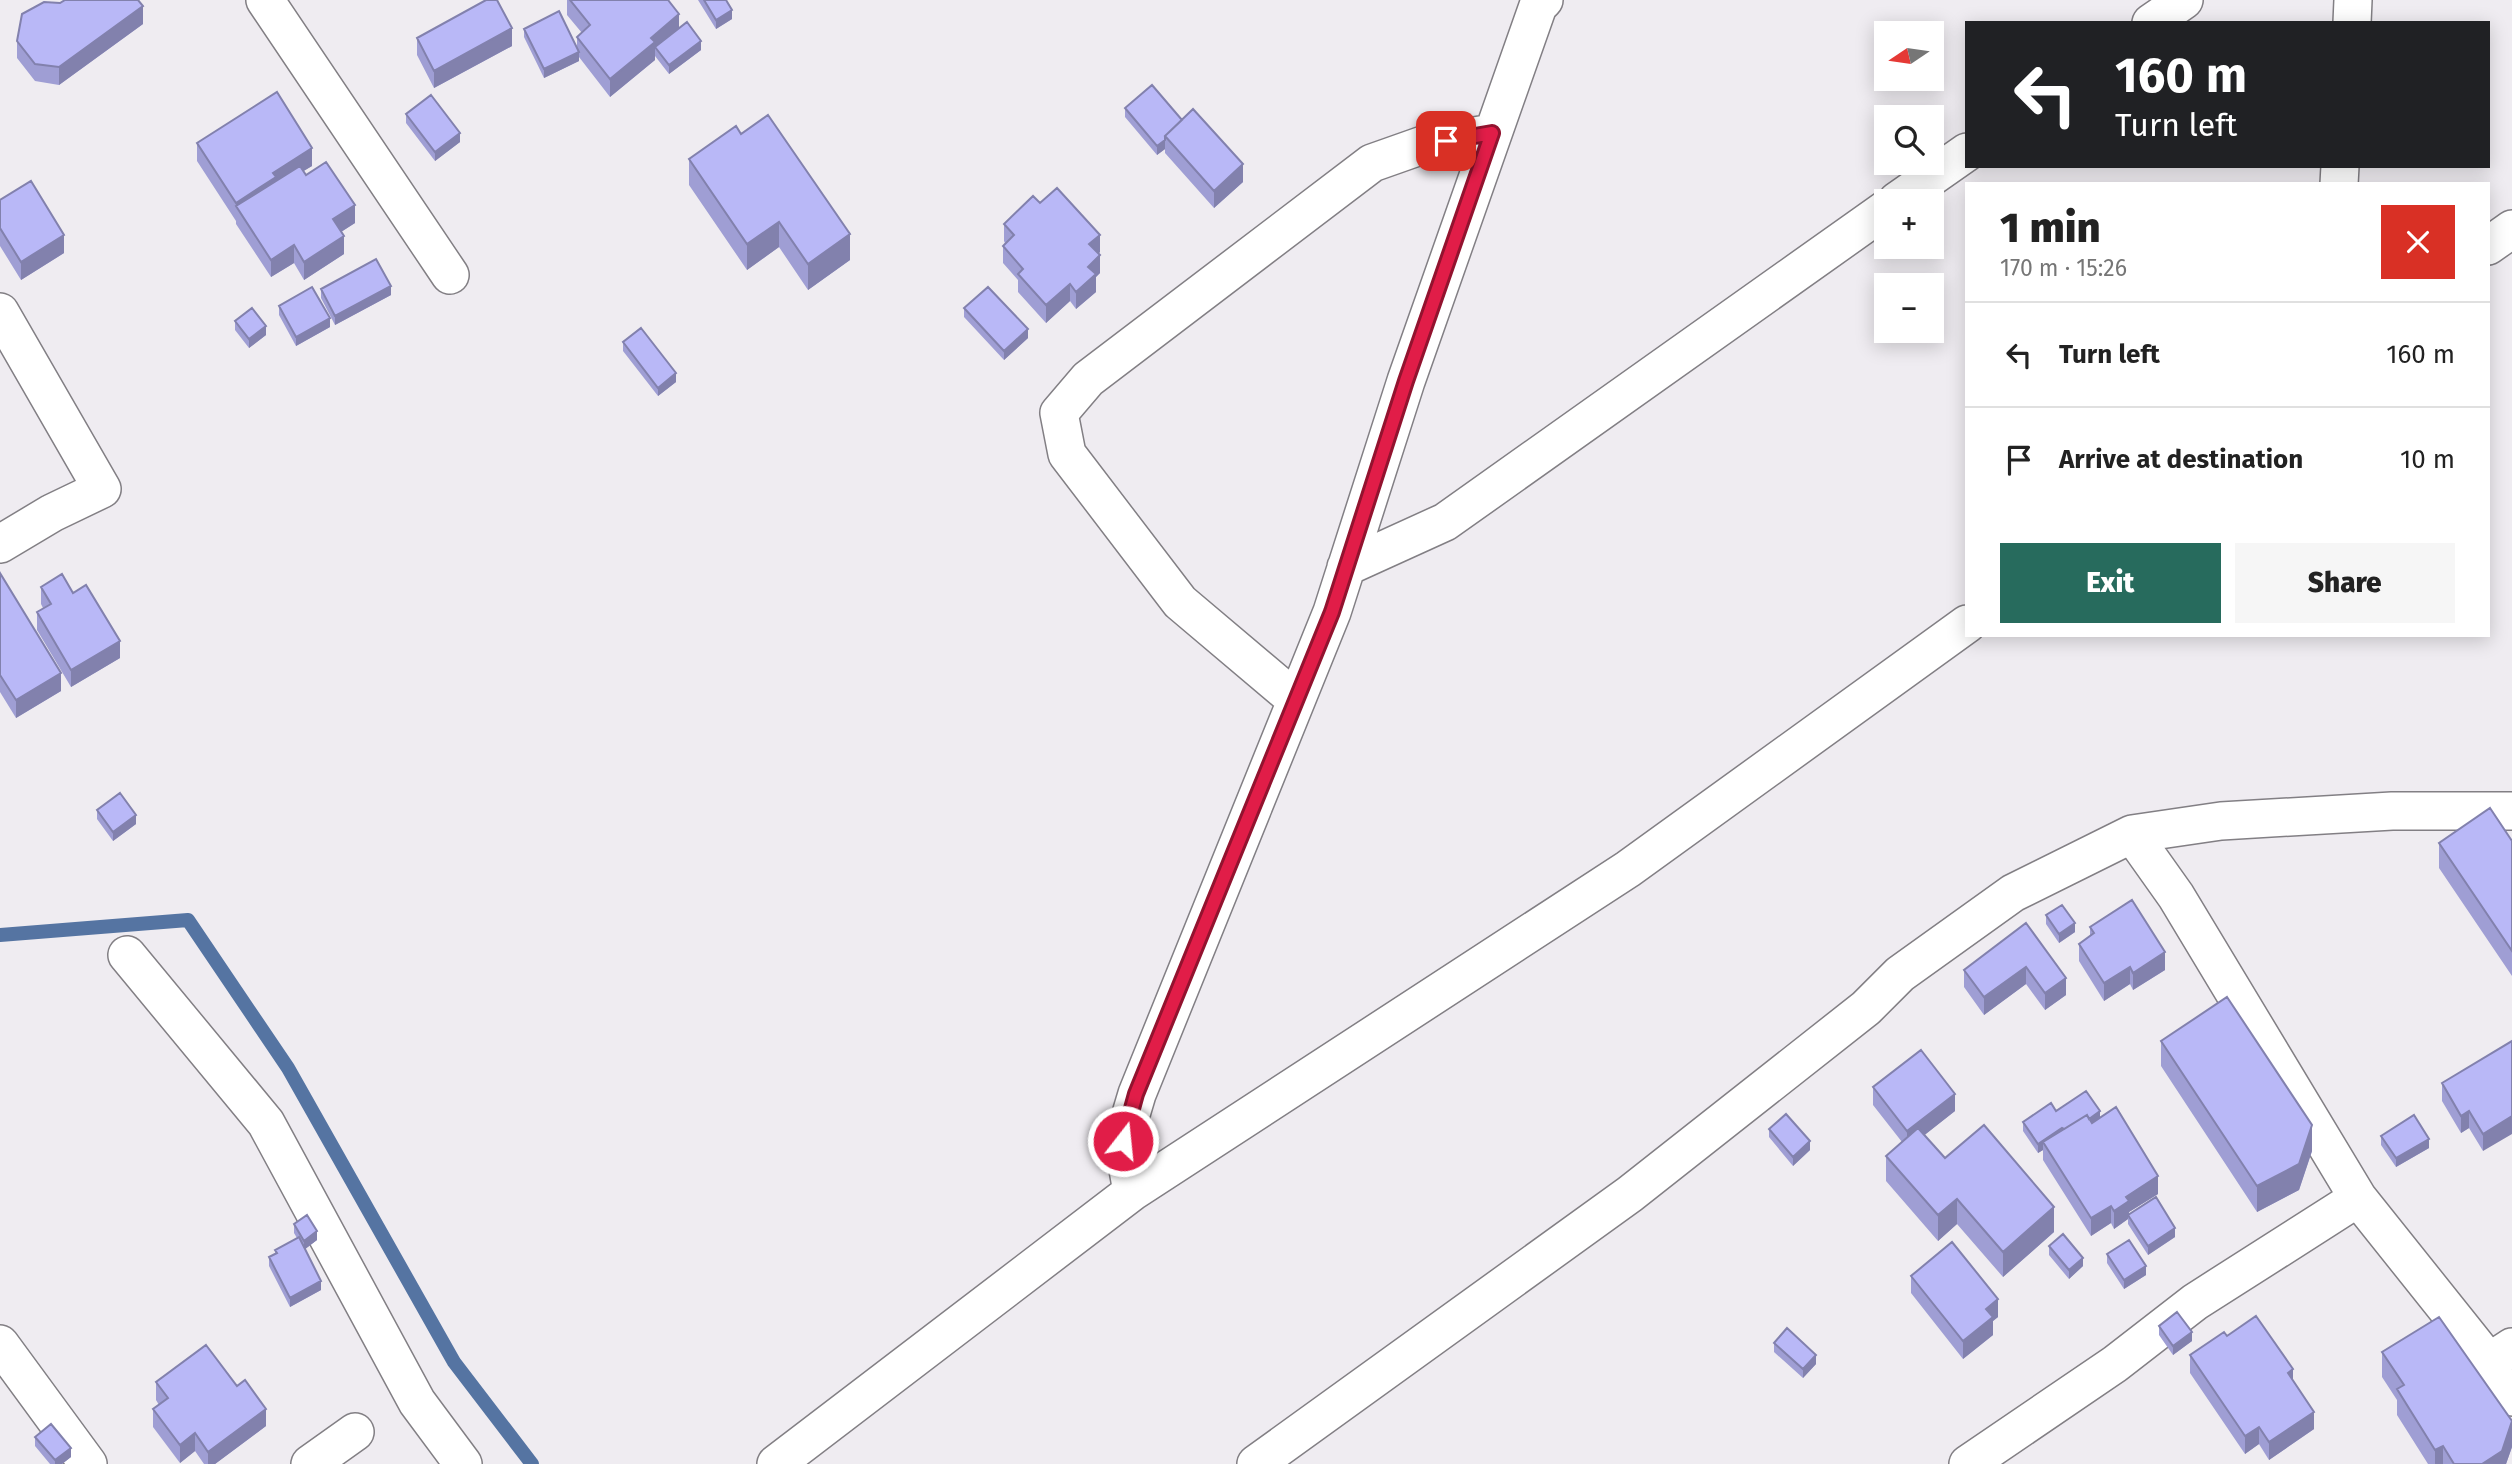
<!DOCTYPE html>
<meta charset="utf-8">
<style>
:root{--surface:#fff;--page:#f6f6f6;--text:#222;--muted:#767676;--line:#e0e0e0;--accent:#276b5d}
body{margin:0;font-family:"Fira Sans",sans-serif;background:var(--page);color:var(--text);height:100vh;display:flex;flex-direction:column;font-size:26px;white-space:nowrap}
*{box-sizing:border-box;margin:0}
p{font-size:23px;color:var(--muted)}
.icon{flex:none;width:38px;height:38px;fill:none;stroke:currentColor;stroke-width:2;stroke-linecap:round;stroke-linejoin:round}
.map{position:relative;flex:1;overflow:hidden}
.drawer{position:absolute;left:1965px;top:182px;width:525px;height:455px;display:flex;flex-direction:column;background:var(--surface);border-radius:0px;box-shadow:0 4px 18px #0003}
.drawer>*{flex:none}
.banner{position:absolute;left:1965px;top:21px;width:525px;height:147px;border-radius:0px;box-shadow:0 4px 18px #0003;background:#202124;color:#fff;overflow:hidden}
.needle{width:46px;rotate:257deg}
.fabs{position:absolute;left:1874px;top:21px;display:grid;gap:14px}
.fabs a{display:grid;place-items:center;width:70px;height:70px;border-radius:0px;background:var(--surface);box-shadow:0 4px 18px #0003;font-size:35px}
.pin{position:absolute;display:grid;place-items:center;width:60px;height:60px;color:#fff;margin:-30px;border-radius:14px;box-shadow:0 4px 10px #0006}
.me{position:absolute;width:77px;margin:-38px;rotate:16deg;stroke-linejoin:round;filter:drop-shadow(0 0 5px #0008)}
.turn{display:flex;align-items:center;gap:24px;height:147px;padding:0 35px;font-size:32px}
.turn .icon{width:91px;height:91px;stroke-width:2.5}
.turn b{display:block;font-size:49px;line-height:60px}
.round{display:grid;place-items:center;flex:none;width:74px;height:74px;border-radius:0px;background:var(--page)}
.summary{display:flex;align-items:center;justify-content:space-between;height:119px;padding:0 35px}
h1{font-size:42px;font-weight:800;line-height:52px}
.cta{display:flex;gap:14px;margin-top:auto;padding:14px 35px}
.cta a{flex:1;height:80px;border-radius:0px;background:var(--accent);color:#fff;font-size:28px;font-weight:800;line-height:80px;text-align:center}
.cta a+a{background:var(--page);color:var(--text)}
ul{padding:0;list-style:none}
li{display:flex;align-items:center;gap:21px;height:105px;padding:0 35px;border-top:2px solid var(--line)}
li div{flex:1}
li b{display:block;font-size:26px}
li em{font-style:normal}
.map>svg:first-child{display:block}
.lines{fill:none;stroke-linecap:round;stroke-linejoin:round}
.stream{stroke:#5574a2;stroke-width:14}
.minor-casing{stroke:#827f84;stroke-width:40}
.minor{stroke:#fff;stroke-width:37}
.wall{fill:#9f9ed4}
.shaded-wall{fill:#8281ad}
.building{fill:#b9b8f7;stroke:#8281ad;stroke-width:2}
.route-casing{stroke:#92132f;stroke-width:18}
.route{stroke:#e11d48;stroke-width:12}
</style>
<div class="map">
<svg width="2512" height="1464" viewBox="0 0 2512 1464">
<rect width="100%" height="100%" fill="#efecf1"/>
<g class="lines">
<!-- stream -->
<path class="stream" d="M0 935 188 920 288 1068 454 1362 532 1464"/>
<defs>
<path id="minor" d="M265 0 450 275
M2151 23 2184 0
M2352 23 2353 0
M2339 184 2340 166
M1897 201 1967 152
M2488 246 2512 229
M0 312 102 489 52 513 0 544
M1346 567 1445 522 1886 209
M1296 700 1180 602 1067 454 1059 413 1088 379 1372 163 1423 145 1492 133
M2132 834 2176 896 2358 1198 2489 1362
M127 955 266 1123 417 1402 463 1464
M1132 1192 1628 869 1967 624
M0 1344 88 1464
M2512 1347 2489 1362 2512 1397
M310 1464 355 1432
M776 1464 1132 1192 1123 1141 1137 1094 1332 612 1406 381 1538 6 1544 0
M1256 1464 1630 1194 1866 1008 1900 974 2013 893 2132 834 2221 821 2392 811H2512
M1968 1464 2115 1364 2195 1302 2358 1198"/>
</defs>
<!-- minor casing -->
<use href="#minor" class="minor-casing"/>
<!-- minor -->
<use href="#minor" class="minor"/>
</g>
<!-- wall -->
<path class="wall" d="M567 0H668L679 28 701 50 669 74 655 56V60L610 97 579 57V61L544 78 524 37V29L577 47V37L582 33 567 15Z
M698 0H726L732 19 716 29Z
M143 24 59 85 35 81 17 58V41Z
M417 38 512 46 434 88 417 55Z
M1125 108 1182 120 1243 182 1214 208 1165 153V149L1157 155 1125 117Z
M406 114 460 142 435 161 406 123Z
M741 134 850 260 808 290 779 247 747 270 689 185V159Z
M197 143 312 166 303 171 306 175 355 223 341 232 344 254 304 280 294 263 271 277 236 224V221L197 161Z
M0 200 64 253 21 280 0 246Z
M1040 203 1100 252 1098 254 1100 273 1096 277V292L1076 309 1070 301 1046 323 1018 292V280L1003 263V246L1005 243 1004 241V224Z
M321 289 391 295 335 325 321 298Z
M279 306 330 327 296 346 279 315Z
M964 308 1028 338 1004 360 964 317Z
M235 321 266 335 249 348 235 330Z
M623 342 676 382 658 396 623 351Z
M0 573 61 691 16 718 0 692Z
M41 587 73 593 120 658 71 687 37 630V612L43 608 41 604Z
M97 810 136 824 113 841 97 819Z
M2512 841V976L2439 868V843Z
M2046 915 2075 932 2059 943 2046 924Z
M2026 923 2066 995 2045 1010 2026 984 1984 1015 1964 987V970Z
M2090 927 2165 970 2133 990 2130 984 2104 1001 2079 961V944L2090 936Z
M2161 1041 2312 1151 2299 1190 2257 1212 2161 1066Z
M2512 1041 2483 1151 2469 1128 2461 1133 2442 1101V1083Z
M1873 1087 1955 1111 1924 1135 1945 1158 2054 1232 2003 1277 1957 1224 1938 1241 1886 1181V1156L1902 1142 1873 1105Z
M2056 1111 2100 1118 2158 1194 2129 1212V1215L2175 1237 2148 1255 2128 1224V1219L2114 1229 2111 1223 2091 1236 2043 1160V1150L2038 1153 2023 1131V1122Z
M1769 1129 1810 1150 1793 1166 1769 1137Z
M2381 1136 2429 1148 2396 1167 2381 1145Z
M294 1224 317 1240 305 1249 321 1290 290 1307 269 1266V1257L275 1254V1250L297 1238 294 1233Z
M2049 1246 2083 1266 2069 1279 2049 1255Z
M2107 1254 2146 1275 2124 1289 2107 1263Z
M1911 1276 1998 1317 1993 1321V1335L1963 1359 1911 1293Z
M2159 1326 2192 1341 2173 1355 2159 1335Z
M2227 1336 2293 1381 2314 1429 2269 1460 2259 1444 2245 1454 2190 1373V1355Z
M1774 1343 1816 1364 1803 1378 1774 1352Z
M2382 1352 2512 1447 2506 1464H2428L2397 1415V1400L2382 1377Z
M156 1382 266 1426 215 1464H204L195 1451 180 1463 153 1427V1409L159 1405 156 1400Z
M35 1437 71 1457 62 1464H50L35 1446Z"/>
<!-- shaded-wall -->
<path class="shaded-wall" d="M143 6V24L59 85V67Z
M732 10V19L716 29V20Z
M679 14V32L655 47V60L610 97V79L651 38Z
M512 28V46L434 88V71Z
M701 41V50L669 74V65Z
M579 52V61L544 78V69Z
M460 133V142L435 161V152Z
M1165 140V149L1157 155V146Z
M312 148V166L276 188 236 206V221V203L273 173Z
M1243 164V182L1214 208V191Z
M355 205V223L333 237V219Z
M779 222V247L747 270V244Z
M850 234V260L808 290V264Z
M64 235V253L21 280V262Z
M1100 235V252L1089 262V244Z
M344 236V254L304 280V262Z
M294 245V263L271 277V260Z
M1100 255V273L1096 277V292L1076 309V292L1088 267Z
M1070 284V301L1046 323V305Z
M391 286V295L335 325V316Z
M330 318V327L296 346V337Z
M266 326V335L249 348V339Z
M1028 329V338L1004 360V351Z
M676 373V382L658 396V388Z
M120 641V658L71 687V670Z
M61 673V691L16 718V700Z
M136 815V824L113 841V832Z
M2075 923V932L2059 943V934Z
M2165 952V970L2133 990V973Z
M2026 967V984L1984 1015V997Z
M2130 967V984L2104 1001V983Z
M2066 978V995L2045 1010V993Z
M1955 1094V1111L1907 1149V1131Z
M2100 1111V1120L2067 1134Z
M2469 1111V1128L2461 1133V1116Z
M2512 1116V1134L2483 1151V1134Z
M2312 1125V1151L2299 1190 2257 1212V1186Z
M2062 1128V1137L2043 1142V1150L2038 1153V1144Z
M2429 1139V1148L2396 1167V1158Z
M1810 1141V1150L1793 1166V1157Z
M2158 1176V1194L2129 1212 2128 1219 2114 1229V1211L2126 1197Z
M1957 1199V1224L1938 1241V1215Z
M2111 1206V1223L2091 1236V1218Z
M2054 1207V1232L2003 1277V1252Z
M2175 1228V1237L2148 1255V1246Z
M317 1231V1240L304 1250V1241Z
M2083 1258V1266L2069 1279V1270Z
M2146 1266V1275L2124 1289V1280Z
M321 1281V1290L290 1307V1298Z
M1998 1299V1317L1993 1321V1335L1963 1359V1341L1986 1309Z
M2192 1332V1341L2173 1355V1346Z
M1816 1355V1364L1803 1378V1369Z
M2293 1369V1387L2288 1373Z
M266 1409V1426L215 1464H208V1452Z
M2314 1412V1429L2269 1460V1442Z
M2512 1421V1447L2506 1464H2482Z
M2259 1427V1444L2245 1454V1436Z
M195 1433V1451L180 1463V1445Z
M2443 1446V1464H2435V1450Z
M71 1448V1457L62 1464H55V1460Z"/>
<!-- building -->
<path class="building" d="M65 0H138L143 6 59 67 35 64 17 41 22 14 44 2 60 3Z
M486 0H497L512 28 434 71 417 38Z
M570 0H668L679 14 651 38 655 42 610 79 577 37 590 25Z
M704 0H726L732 10 716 20Z
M559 11 579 52 544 69 524 29Z
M687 22 701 41 669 65 655 47Z
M1152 85 1182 120 1165 136V140L1157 146 1125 108Z
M277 92 312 148 273 173 276 177 236 203 197 143Z
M431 95 460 133 435 152 406 114Z
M1193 109 1243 164 1214 191 1165 136Z
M768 115 850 234 808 264 779 222 747 244 689 159 736 126 741 134Z
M326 162 355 205 333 219 344 236 304 262 294 245 271 260 236 206 300 166 306 175Z
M31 181 64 235 21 262 0 228V200Z
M1057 188 1100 235 1089 244 1100 255 1088 267 1096 274 1076 292 1070 284 1046 305 1018 274 1023 269 1003 246 1014 235 1004 224 1033 196 1040 203Z
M376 259 391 286 335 316 321 289Z
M312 287 330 318 296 337 279 306Z
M988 287 1028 329 1004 351 964 308Z
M252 308 266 326 249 339 235 321Z
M641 328 676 373 658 388 623 342Z
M0 573 61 673 16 700 0 675Z
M62 574 73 593 86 585 120 641 71 670 37 612 51 604 41 587Z
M120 793 136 815 113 832 97 810Z
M2490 808 2512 841V951L2439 843Z
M2132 900 2165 952 2133 973 2130 967 2104 983 2079 944 2094 933 2090 927Z
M2062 905 2075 923 2059 934 2046 915Z
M2026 923 2066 978 2045 993 2026 967 1984 997 1964 970Z
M2227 997 2312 1125 2299 1164 2257 1186 2161 1041Z
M2512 1041V1116L2483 1134 2469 1111 2461 1116 2442 1083Z
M1921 1050 1955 1094 1907 1131 1873 1087Z
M2086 1091 2100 1111 2089 1119 2087 1115 2064 1129 2062 1128 2038 1144 2023 1122 2051 1103 2056 1111Z
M2116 1107 2158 1176 2126 1197 2129 1201 2114 1211 2111 1206 2091 1218 2043 1142 2087 1115 2092 1123Z
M1786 1114 1810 1141 1793 1157 1769 1129Z
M2414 1115 2429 1139 2396 1158 2381 1136Z
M1984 1125 2054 1207 2003 1252 1957 1199 1938 1215 1886 1156 1918 1128 1945 1158Z
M2156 1197 2175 1228 2148 1246 2128 1215Z
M307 1215 317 1231 304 1241 294 1224Z
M2063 1234 2083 1258 2069 1270 2049 1246Z
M299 1237 321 1281 290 1298 269 1257 277 1253 275 1250Z
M2129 1240 2146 1266 2124 1280 2107 1254Z
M1952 1242 1998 1299 1986 1309 1993 1317 1963 1341 1911 1276Z
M2177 1312 2192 1332 2173 1346 2159 1326Z
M2256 1316 2293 1369 2288 1373 2314 1412 2269 1442 2259 1427 2245 1436 2190 1355 2224 1332 2227 1336Z
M2439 1317 2512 1421 2502 1451 2482 1464H2454L2443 1446 2435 1450 2397 1389 2404 1385 2382 1352Z
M1787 1328 1816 1355 1803 1369 1774 1343Z
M206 1345 237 1386 245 1380 266 1409 208 1452 195 1433 180 1445 153 1409 168 1398 156 1382Z
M51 1424 71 1448 55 1460 35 1437Z"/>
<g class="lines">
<defs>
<path id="route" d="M1123 1141 1136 1094 1332 612 1406 381 1492 133 1446 141"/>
</defs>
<!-- route casing -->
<use href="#route" class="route-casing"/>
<!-- route -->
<use href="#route" class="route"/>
</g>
</svg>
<div class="fabs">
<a><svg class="needle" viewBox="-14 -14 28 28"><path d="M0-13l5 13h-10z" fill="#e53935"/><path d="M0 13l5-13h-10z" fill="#767676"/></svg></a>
<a><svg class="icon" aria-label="search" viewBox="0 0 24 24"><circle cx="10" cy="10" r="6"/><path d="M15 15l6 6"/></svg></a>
<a>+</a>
<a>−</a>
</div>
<div class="pin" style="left:1446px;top:141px;background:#d93025"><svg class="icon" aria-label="arrive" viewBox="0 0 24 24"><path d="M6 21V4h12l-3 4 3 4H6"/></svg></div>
<svg class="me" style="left:1123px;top:1141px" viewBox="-20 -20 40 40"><circle r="17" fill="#e11d48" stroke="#fff" stroke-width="3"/><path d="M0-11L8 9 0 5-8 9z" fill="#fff"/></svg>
<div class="banner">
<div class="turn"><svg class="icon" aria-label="left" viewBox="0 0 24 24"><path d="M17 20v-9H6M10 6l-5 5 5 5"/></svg><div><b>160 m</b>Turn left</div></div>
</div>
<section class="drawer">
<div class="summary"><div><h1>1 min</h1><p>170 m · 15:26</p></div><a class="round" style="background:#d93025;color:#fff"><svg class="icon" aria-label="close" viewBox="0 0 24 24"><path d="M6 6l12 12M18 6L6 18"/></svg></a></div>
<ul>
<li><svg class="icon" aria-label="left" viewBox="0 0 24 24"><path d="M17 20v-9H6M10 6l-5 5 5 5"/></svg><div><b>Turn left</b></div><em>160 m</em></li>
<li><svg class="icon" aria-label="arrive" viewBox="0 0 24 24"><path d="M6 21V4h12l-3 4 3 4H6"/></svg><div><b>Arrive at destination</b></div><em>10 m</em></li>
</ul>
<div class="cta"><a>Exit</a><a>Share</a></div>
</section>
</div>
